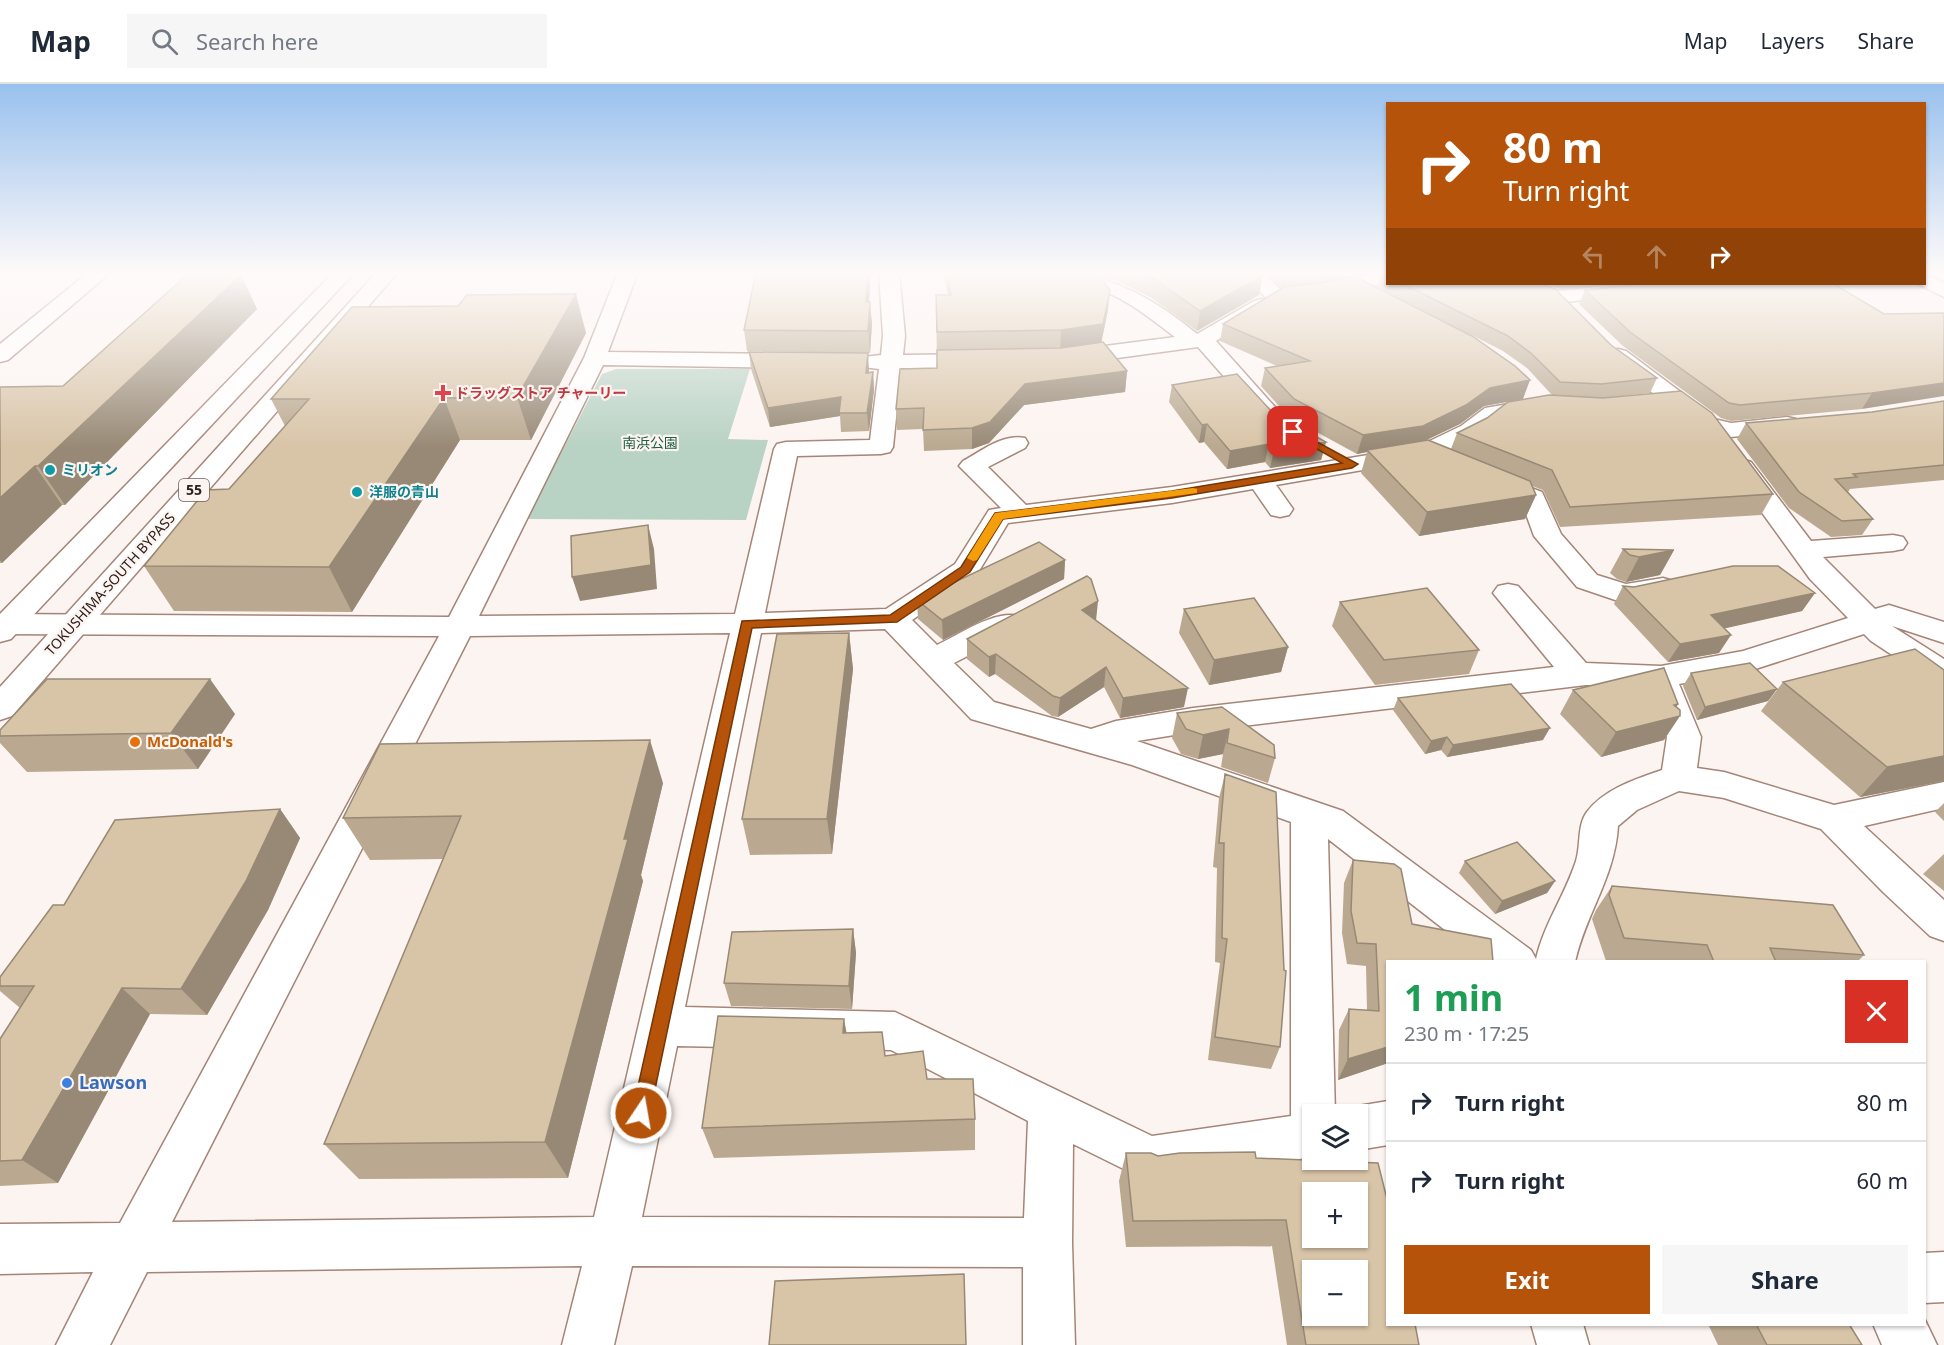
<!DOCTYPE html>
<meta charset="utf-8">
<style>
:root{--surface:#fff;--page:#f6f6f7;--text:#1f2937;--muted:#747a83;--line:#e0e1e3;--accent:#b45309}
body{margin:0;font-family:"Noto Sans","Noto Sans JP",sans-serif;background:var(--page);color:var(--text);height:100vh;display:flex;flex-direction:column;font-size:22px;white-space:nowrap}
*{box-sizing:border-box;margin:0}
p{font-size:20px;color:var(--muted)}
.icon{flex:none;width:33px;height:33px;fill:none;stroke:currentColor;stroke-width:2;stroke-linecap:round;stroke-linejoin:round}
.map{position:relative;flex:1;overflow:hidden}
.drawer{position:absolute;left:1386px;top:876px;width:540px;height:366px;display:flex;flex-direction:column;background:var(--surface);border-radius:0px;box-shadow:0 2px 4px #0004}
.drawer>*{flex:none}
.guide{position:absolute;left:1386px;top:18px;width:540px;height:183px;border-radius:0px;box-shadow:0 2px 4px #0004;background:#b45309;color:#fff;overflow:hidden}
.controls{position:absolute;left:1302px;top:1020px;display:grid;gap:12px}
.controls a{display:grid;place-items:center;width:66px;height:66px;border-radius:0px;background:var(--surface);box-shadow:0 2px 4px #0004;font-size:30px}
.pin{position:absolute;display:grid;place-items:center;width:51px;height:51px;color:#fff;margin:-26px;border-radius:12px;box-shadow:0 3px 9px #0006}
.me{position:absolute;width:66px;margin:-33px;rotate:12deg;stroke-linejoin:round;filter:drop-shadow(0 0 4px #0008)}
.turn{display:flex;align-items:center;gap:21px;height:126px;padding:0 18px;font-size:27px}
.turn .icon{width:78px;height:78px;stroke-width:2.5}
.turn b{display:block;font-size:42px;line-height:51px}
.lanes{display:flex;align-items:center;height:57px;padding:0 18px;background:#0003;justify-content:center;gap:30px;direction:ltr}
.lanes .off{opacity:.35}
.round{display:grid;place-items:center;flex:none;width:63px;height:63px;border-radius:0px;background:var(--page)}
.summary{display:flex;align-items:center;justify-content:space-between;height:102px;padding:0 18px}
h1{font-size:36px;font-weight:700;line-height:45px;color:#1e9e55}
.primary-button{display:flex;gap:12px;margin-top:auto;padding:12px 18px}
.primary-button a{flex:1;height:69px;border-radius:0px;background:var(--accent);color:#fff;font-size:24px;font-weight:700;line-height:69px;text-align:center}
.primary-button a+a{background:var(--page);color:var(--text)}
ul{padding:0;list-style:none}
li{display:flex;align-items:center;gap:18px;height:78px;padding:0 18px;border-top:2px solid var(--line)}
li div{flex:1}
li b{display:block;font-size:22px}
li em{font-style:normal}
header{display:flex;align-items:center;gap:36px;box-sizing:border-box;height:84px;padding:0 30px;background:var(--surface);border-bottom:2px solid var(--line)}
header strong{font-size:28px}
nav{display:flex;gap:33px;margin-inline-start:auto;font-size:21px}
.search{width:420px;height:54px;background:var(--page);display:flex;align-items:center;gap:15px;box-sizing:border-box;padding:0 21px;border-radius:0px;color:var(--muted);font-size:22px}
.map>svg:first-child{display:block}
.green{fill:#b8d2c3}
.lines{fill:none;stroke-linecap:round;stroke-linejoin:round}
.minor-casing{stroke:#a58577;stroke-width:3}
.highway-casing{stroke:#a58577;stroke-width:3}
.minor{fill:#fff;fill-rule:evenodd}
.highway{fill:#fff;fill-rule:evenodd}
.wall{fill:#baa990}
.shaded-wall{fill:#978975}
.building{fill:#d8c4a7;stroke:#978975;stroke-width:1.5;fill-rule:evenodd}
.route{fill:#b45309;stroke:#753606;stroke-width:1.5}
.slow{fill:#f59e0b}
.health-dot{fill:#e0444e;stroke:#fcf4f1;stroke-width:2}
.culture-dot{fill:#0f9aa8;stroke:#fcf4f1;stroke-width:2}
.food-dot{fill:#e8710a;stroke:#fcf4f1;stroke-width:2}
.shop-dot{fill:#3f7fe0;stroke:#fcf4f1;stroke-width:2}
.labels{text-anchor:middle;stroke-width:4.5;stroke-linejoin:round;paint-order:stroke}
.far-health-label{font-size:14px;font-weight:bold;fill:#be3a42;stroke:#fcf4f1;text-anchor:start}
.far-park-label{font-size:14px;fill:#205f41;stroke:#fcf4f1}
.far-culture-label{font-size:14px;font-weight:bold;fill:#0d838f;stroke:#fcf4f1;text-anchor:start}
.shield{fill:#fcf4f1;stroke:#6c605c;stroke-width:1.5}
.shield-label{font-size:14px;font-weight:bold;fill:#2e211c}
.far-street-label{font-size:14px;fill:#2e211c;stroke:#fcf4f1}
.food-label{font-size:15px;font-weight:bold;fill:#c56008;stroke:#fcf4f1;text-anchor:start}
.near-shop-label{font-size:18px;font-weight:bold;fill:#366cbe;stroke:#fcf4f1;text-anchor:start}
</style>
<header>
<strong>Map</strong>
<div class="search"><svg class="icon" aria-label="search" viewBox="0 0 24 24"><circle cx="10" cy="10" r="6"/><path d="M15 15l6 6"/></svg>Search here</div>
<nav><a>Map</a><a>Layers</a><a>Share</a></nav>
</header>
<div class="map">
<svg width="1944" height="1261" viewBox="0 0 1944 1261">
<rect width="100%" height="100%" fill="#fcf4f1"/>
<!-- green -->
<path class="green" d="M616 285H750L728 355 768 356 746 436 527 435 602 290Z"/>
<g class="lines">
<defs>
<path id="minor" d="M89 188H111L8 276 0 278V260Z
M618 188H638L608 268 795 270 803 272 806 277 803 282 795 284 603 281 479 532 735 530 774 365 777 360 786 358 870 356 879 285 863 283 860 278 863 273 881 271 883 252 879 188H899L905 252 903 271 981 270 989 272 992 277 989 282 981 284H901L893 363 890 368 881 370 797 372 765 529 886 525 955 480 989 426 1001 424 959 382 963 377C981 367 1004 349 1025 354L1028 359 1025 364 988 383 1026 421 1172 403 1417 363 1461 342 1485 324 1537 315 1545 317 1549 322 1545 327 1500 335 1479 352 1432 374 1276 401 1293 425 1289 431 1280 433 1271 431 1253 405 1172 419 1008 439 976 492 912 536 937 561C959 551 994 526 1018 532L1022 539 1018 546 954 579 994 618 1091 645 1116 637 1193 624 1554 583 1493 509 1498 502 1508 500 1518 502 1586 579 1661 582 1743 567 1848 534 1810 495 1729 383 1733 378 1742 375 1751 378 1811 457 1893 451 1903 453 1907 459 1903 465 1893 467 1823 473 1875 525 1889 521 1944 538V559L1892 542 1944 575V601L1933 598 1871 557 1864 550 1746 588 1679 600 1701 653 1697 684 1724 688 1834 721 1944 698V724L1864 742 1944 816V857L1930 852 1883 808 1821 745 1724 714 1679 707 1637 726 1618 742C1615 793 1586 829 1575 878H1486L1328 755 1335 1030H1312V1073L1150 1098 1073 1060 1072 1159 1075 1261H1023V1183L632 1182 614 1261H562L582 1182 147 1188 110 1261H56L93 1188 0 1190V1140L120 1139 439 552 0 550V530L449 533 584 274ZM885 545 971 635 1132 681 1291 738V1032L1152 1052 895 928 685 923 761 549ZM730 549 594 1133 172 1138 470 552ZM1586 601 1648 603 1667 653 1662 686C1636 695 1604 705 1587 728 1577 741 1581 762 1576 777 1565 811 1544 840 1536 875L1531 866 1343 727 1137 657 1193 648ZM677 962 891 966 1028 1037 1024 1134 642 1133Z
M1064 188C1117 193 1157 217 1197 250L1254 217 1261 215 1268 217 1271 221 1268 225 1216 257 1275 323 1271 328 1263 330 1255 328 1198 263 1066 281 1058 279 1055 274 1058 269 1066 267 1175 253C1150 234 1121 210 1090 203 1079 200 1068 201 1057 198L1054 194 1057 190Z
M1241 188H1262L1280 205 1324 201 1380 188H1388V198L1324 213 1275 218 1268 216Z
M1924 189 1944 199V213L1918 200H1924Z
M1628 200 1635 202 1638 206 1635 210 1558 219 1551 217 1548 213 1551 209 1558 207Z
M1618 265 1626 267 1710 330 1714 335 1731 339 1787 333 1796 335 1799 340 1796 345 1787 347 1731 353 1703 347 1700 342 1694 340 1610 277 1607 272 1610 267Z
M1494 390 1542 408 1561 450 1597 491 1626 500 1663 494 1673 497 1678 503 1673 509 1624 519 1577 503 1534 452 1522 419 1485 404 1481 398 1485 392Z
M1388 1017V1061L1358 1066V1030H1341L1342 1028 1358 1022Z
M1944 1168V1218L1924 1219V1169Z
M1924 1234 1937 1261H1882L1873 1240H1924Z
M1531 1240H1583L1589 1261H1537Z"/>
<path id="highway" d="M334 188H355L11 555 0 558V530Z
M377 188H398L12 632 0 636V603Z"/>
</defs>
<!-- minor casing -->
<use href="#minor" class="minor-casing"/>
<!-- highway casing -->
<use href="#highway" class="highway-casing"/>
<!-- minor -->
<use href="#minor" class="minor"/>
<!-- highway -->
<use href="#highway" class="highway"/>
</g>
<!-- wall -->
<path class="wall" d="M943 188H1260L1263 191 1259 211 1197 247 1152 214 1118 197 1100 192 1108 226 1101 259 1127 287 1125 308 1024 321 989 359 972 365 924 367 923 345 897 346 896 325 937 284 936 211H948Z
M1265 188H1381L1355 193 1523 315 1484 322 1460 340 1426 356 1451 365 1457 349 1552 311 1527 284 1503 267 1377 203 1381 189 1388 188V200H1543L1611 261 1657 294 1650 309 1603 314 1773 410 1761 431 1560 443 1543 406 1532 402 1536 411 1525 435 1419 452 1361 389 1367 368 1357 370 1289 333 1261 302 1265 284 1277 282 1220 257 1223 240 1316 199 1281 203Z
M241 191 257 225 65 421H62L2 479H0V303L63 302Z
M870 198 869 218 872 240 870 269 747 267 744 246Z
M1548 200H1625L1561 205Z
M1585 206 1884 230 1944 229 1862 325 1731 337 1721 334 1623 262 1579 220Z
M586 249 531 356H460L352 528 174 527 144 482 229 405 285 342 271 315Z
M749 268 869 289 873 288 874 306 869 347 841 348 840 332 770 343 751 285Z
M1172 301 1273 329 1326 358 1321 376 1270 384 1265 378 1227 385 1204 358 1199 359 1169 318Z
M1944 317V396L1850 405 1848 408 1873 435 1862 451 1831 453 1789 424 1737 355 1746 339 1872 328Z
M1623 465 1674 466 1660 491 1626 498 1617 495 1610 489Z
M1065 476 1064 495 943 556 918 535 917 516Z
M1623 502 1815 509 1802 527 1725 544 1719 569 1668 578 1614 520Z
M1340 518 1479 566 1469 590 1375 601 1332 542Z
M1184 525 1288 563 1281 588 1209 601 1179 549Z
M1096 536 1184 623 1120 634 1104 603 1058 633 1052 632 995 590 989 593 967 575V555Z
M849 549 853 585 832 770 750 771 742 735Z
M1944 586V697L1860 713 1761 627 1783 598Z
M1691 589 1777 605 1768 617 1697 636 1683 602Z
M1573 606 1678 620 1664 656 1601 673 1560 630Z
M1398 614 1543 656 1447 673 1441 666 1425 670 1393 626Z
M1222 623 1275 674 1268 699 1221 683 1223 670 1198 675 1181 670 1172 654 1177 629Z
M235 630 198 685 27 688 0 659V646Z
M1225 690 1280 963 1271 985 1208 976 1220 879 1215 878 1217 784 1213 783 1219 714Z
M663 699 641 791 643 797 568 1094 359 1095 324 1060 443 775 370 776 343 734Z
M1944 719V737L1935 728Z
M280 725 300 754 268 826 207 931 150 930 58 1099 0 1102V955L20 924 0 907V893L64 821Z
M1944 770V807L1923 790Z
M1353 776 1388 878V979L1338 996 1339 946 1349 925 1367 927 1366 882 1347 880 1342 849 1344 799Z
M1465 777 1555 797 1547 809 1495 830 1459 789Z
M1612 802 1864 871 1857 878 1606 877 1592 835 1596 826Z
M853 845 856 869 852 925 731 922 724 899Z
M847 949 885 972 975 1035V1066L714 1074 702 1044Z
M1126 1069 1158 1072 1256 1074 1419 1261H1287L1272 1162 1126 1163 1119 1097Z
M1708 1240H1849L1862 1261H1718Z"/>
<!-- shaded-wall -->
<path class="shaded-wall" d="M868 188H869L870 198 868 240 866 218Z
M1326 188H1381L1324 199Z
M241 191 257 225 65 421 38 382Z
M1263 191 1259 211 1197 247 1200 227Z
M1110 206 1108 226 1101 260 1060 266 1061 246Z
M576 210 586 249 531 356 517 313Z
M870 218 872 240 870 269 868 247Z
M868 269 869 287 868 307 866 289Z
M1127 287 1125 308 1024 321 989 359 972 365V344L1025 300Z
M873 288 874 306 869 347 867 329Z
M1530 296 1523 315 1484 322 1460 340 1416 361 1367 366V368L1357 370 1363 351 1490 304Z
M1944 299V312L1862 325 1872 309Z
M841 313 840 332 770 343 768 324Z
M444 314 460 356 352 528 329 483Z
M1207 340 1204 358 1199 359 1202 341Z
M1326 358 1321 376 1270 384 1274 366Z
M1269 360 1265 378 1227 385 1230 367Z
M35 382 62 421 2 479 0 476V414Z
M1536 411 1525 435 1419 452 1427 428Z
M648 441 654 465 657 505 580 517 572 493Z
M1674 466 1660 491 1626 498 1639 473Z
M1065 476 1064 495 943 556 942 536Z
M1815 509 1802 527 1700 550 1711 531Z
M1098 517 1096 537 1082 526Z
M849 549 853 585 832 770 827 735Z
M1731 551 1719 569 1668 578 1680 560Z
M1288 563 1281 588 1209 601 1214 576Z
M996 570 995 590 989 593V573Z
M1106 583 1104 603 1058 633 1060 614Z
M210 595 235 630 198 685 171 649Z
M1188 604 1184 623 1120 634 1123 614Z
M1777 605 1768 617 1697 636 1705 623Z
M1678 620 1668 635 1680 632 1664 656 1601 673 1616 648Z
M1550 644 1543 656 1447 673 1453 661Z
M1229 645 1223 670 1198 675 1203 651Z
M1447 653 1441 666 1425 670 1431 657Z
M650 656 663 699 641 791 643 797 568 1094 545 1058Z
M1944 672V697L1860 713 1887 683Z
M280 725 300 754 268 826 207 931 181 905Z
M1555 797 1547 809 1495 830 1502 817Z
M853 845 856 869 852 925 849 902Z
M122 904 150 930 58 1099 22 1076Z
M844 935 850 967 843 949Z
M1388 963V979L1338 996 1348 975Z"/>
<!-- building -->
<path class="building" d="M756 188H868L866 218H870L868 247 744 246Z
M946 188H1097L1110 206 1103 240 1061 246 937 248 936 211H951Z
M1140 188H1260L1263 191 1200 227 1154 195Z
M1384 188H1388V192L1381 189Z
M187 191H241L38 382H35L0 414V303L63 302Z
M1354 192 1472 252 1515 282 1530 296 1490 304 1466 321 1423 342 1363 351 1294 315 1265 284 1310 277 1223 240 1284 203 1328 198Z
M1403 200H1543L1555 205 1611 261 1657 294 1601 300 1560 298 1532 270 1508 252Z
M1642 200H1834L1884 230 1944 229V299L1872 309 1740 321 1729 319 1630 248 1585 206Z
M576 210 517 313 444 314 329 483 144 482 206 406 229 405 309 315H271L352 223 458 222 467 211Z
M1103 258 1127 287 1025 300 990 338 972 344 923 346 924 324 896 325 900 285 937 284V266L1061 264Z
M749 268 868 269 866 289 873 288 867 329H839L841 313 768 324Z
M1237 290 1273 329 1326 358 1274 366 1269 360 1230 367 1207 340 1202 341 1172 301Z
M1681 307 1712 329 1773 410 1570 423 1552 386 1457 349 1487 334 1508 318 1549 311 1603 314Z
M1944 317V381L1853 390 1857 393 1835 395 1873 435 1842 437 1799 408 1746 339 1872 328Z
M1428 356 1530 397 1536 411 1427 428 1367 366Z
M648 441 651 481 572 493 571 452Z
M1039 458 1065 476 942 536 917 516Z
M1623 465 1674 466 1639 473 1630 471Z
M1733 482H1778L1815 509 1711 531 1731 551 1680 560 1623 502 1634 503Z
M1087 492 1091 495 1098 517 1082 526 1188 604 1123 614 1106 583 1060 614 1053 612 996 570 989 573 967 555Z
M1427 504 1479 566 1384 576 1340 518Z
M1254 514 1288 563 1214 576 1184 525Z
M849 549 827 735H742L777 550Z
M1915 565 1944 586V672L1887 683 1783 598Z
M1750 579 1777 605 1705 623 1691 589Z
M1664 584 1678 620 1674 621 1680 626V632L1616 648 1573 606Z
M47 595H210L171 649 0 652V646Z
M1511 600 1550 644 1453 661 1447 653 1431 657 1398 614Z
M1222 623 1274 661 1275 674 1227 659 1229 645 1203 651 1186 645 1177 629Z
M650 656 624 755H628L545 1058 324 1060 461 732 343 734 380 660Z
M1225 690 1276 708 1284 886 1286 887 1280 963 1215 953 1227 855 1222 854 1224 759H1219Z
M280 725 246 797 181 905 122 904 22 1076 0 1077V955L34 902H0V893L53 821H64L115 736Z
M1517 758 1555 797 1502 817 1465 777Z
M1353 776 1394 780 1401 785 1412 840 1491 855 1493 878H1388V963L1348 975 1349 925 1379 927 1376 860 1357 859 1351 827Z
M1612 802 1833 821 1864 871 1770 864 1776 878H1714L1707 861 1624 854 1609 811Z
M853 845 849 902 724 899 732 848Z
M718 932 844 935 843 949 882 948 885 972 923 967 927 995H973L975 1035 702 1044Z
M1255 1068 1256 1074 1378 1079 1388 1119V1240H1415L1419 1261H1306L1286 1136 1133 1137 1126 1069H1151L1158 1072 1180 1069ZM1312 1108H1358V1154H1312ZM1312 1186H1358V1232H1312Z
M964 1190 966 1261H769L775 1197Z
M1756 1240H1849L1862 1261H1767Z"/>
<!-- sky -->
<linearGradient id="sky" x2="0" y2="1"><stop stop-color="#99c1ee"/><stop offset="0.52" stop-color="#fefaf9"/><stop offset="1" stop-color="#fefaf9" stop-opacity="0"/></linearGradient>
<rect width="1944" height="364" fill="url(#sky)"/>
<!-- route -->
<path class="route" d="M1293 345 1358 380 1352 384 1172 414 1003 435 970 488 897 538 752 544 650 1029 648 1035 641 1038 634 1035 632 1029 742 537 890 531 961 483 995 429 1172 407 1342 379 1290 350 1288 348Z"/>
<!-- slow -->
<path class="slow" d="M1193 404 1197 405V409L1003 435 977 476 973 477 967 474 995 429Z"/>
<!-- markers -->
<path class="health-dot" d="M440 300h6v6h6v6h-6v6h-6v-6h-6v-6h6z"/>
<g class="culture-dot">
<circle cx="50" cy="386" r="6"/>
<circle cx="357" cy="408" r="6"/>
</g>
<circle class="food-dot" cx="135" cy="658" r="6"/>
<circle class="shop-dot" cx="67" cy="999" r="6"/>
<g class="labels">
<!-- far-health labels -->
<g class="far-health-label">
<text x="455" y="314">ドラッグストア チャーリー</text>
</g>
<!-- far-park labels -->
<g class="far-park-label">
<text x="650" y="364">南浜公園</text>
</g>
<!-- far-culture labels -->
<g class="far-culture-label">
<text x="62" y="391">ミリオン</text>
<text x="369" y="413">洋服の青山</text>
</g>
<!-- shield labels -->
<rect class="shield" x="179" y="395" width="30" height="22" rx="4.5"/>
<g class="shield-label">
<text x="194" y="411">55</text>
</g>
<!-- far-street labels -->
<g class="far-street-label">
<text transform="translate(110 500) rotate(-48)" y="5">TOKUSHIMA-SOUTH BYPASS</text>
</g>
<!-- food labels -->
<g class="food-label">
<text x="147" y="663">McDonald's</text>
</g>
<!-- near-shop labels -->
<g class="near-shop-label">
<text x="79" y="1005">Lawson</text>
</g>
</g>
</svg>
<div class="controls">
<a><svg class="icon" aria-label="layers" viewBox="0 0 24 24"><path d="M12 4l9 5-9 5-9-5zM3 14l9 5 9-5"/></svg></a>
<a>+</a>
<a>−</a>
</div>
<div class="pin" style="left:1293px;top:348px;background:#d93025"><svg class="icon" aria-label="arrive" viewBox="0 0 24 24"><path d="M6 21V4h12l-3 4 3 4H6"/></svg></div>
<svg class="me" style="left:641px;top:1029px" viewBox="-20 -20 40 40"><circle r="17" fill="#b45309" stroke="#fff" stroke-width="3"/><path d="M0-11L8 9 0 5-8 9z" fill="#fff"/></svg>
<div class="guide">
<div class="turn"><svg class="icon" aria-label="right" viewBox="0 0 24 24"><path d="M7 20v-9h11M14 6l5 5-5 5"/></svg><div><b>80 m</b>Turn right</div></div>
<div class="lanes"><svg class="icon off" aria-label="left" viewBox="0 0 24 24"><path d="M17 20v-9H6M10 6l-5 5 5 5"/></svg><svg class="icon off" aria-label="ahead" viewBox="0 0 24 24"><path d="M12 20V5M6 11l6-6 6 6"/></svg><svg class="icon" aria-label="right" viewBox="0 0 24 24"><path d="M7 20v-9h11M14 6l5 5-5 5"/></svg></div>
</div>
<section class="drawer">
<div class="summary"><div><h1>1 min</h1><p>230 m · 17:25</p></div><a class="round" style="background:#d93025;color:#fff"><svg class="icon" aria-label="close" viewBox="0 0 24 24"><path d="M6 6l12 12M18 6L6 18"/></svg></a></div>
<ul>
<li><svg class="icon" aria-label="right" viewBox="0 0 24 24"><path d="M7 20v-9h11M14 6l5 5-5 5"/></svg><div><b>Turn right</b></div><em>80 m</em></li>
<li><svg class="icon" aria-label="right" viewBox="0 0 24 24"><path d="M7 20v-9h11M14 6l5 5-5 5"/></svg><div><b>Turn right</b></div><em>60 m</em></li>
</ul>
<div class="primary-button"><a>Exit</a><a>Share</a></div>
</section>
</div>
